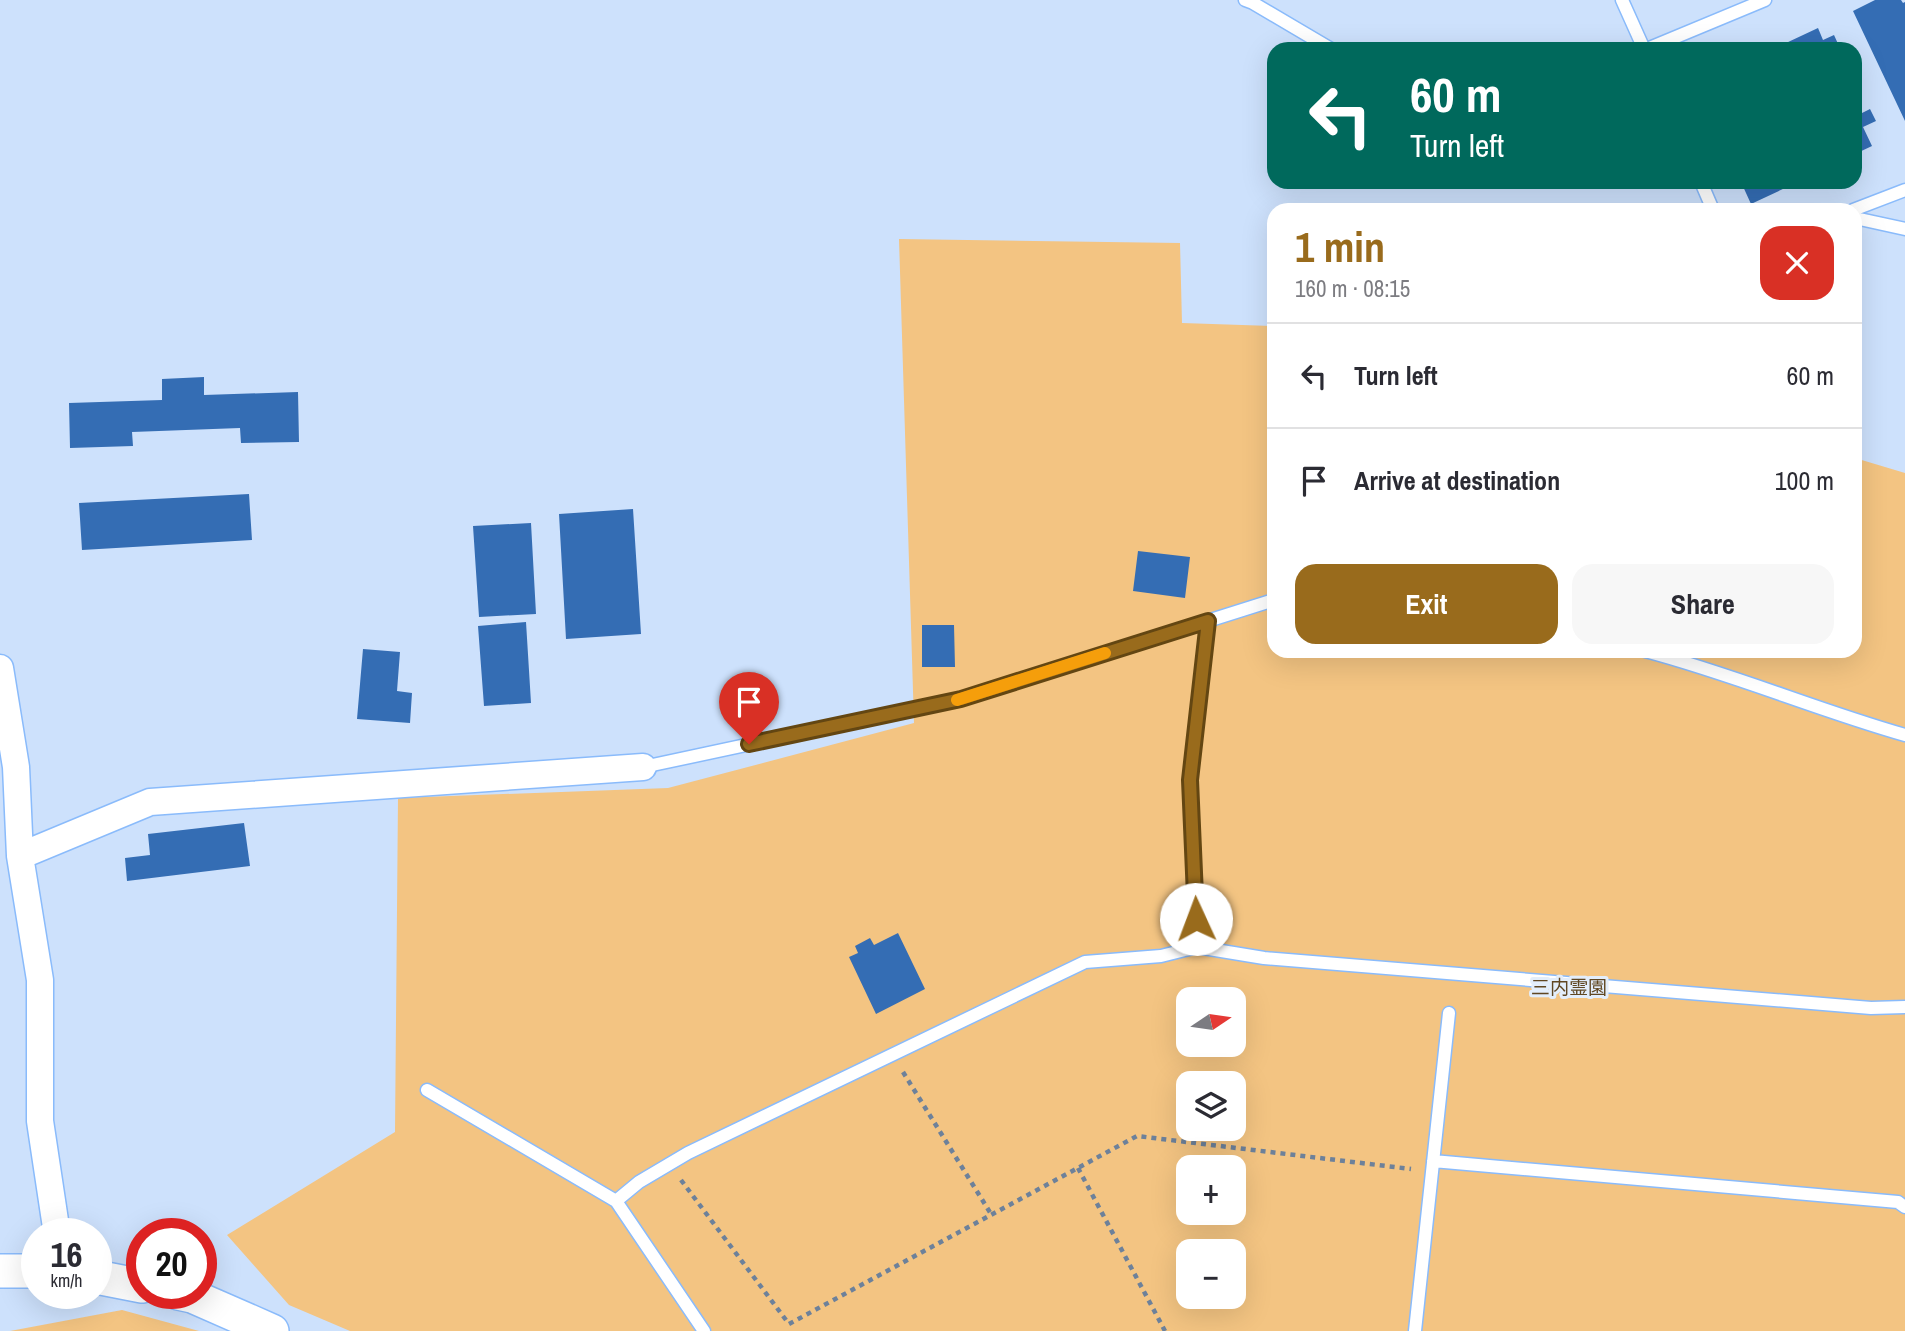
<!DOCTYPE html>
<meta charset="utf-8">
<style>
:root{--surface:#fff;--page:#f7f7f7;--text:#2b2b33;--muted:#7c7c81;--line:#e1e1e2;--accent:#996b1c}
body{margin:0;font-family:"Archivo Narrow","Noto Sans JP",sans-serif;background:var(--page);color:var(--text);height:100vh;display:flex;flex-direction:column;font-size:26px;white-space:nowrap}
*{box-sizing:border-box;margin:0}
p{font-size:23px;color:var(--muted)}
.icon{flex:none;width:38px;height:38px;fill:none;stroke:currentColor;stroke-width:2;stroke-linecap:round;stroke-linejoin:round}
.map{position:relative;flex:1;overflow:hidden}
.panel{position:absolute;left:1267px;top:203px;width:595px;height:455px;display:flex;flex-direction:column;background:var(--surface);border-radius:21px;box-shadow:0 7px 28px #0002}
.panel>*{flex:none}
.banner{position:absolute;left:1267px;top:42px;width:595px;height:147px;border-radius:21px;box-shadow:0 7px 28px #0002;background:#00695c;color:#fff;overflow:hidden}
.needle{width:46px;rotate:77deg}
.buttons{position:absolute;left:1176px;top:987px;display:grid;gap:14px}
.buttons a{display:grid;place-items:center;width:70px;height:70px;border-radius:14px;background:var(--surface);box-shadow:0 7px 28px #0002;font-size:35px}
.speed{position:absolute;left:21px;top:1218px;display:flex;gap:14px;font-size:35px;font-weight:700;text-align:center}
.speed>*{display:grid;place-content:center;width:91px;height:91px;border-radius:50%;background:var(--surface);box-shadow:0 7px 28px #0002;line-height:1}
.speed small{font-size:18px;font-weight:400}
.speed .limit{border:10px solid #d22;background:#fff;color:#111}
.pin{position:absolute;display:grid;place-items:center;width:60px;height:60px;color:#fff;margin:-72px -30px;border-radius:50% 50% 50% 0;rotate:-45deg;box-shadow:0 0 7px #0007}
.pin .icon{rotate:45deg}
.me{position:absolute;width:77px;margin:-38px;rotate:358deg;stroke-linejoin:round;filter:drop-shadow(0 0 5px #0008)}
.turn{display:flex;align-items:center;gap:24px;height:147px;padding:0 28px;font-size:32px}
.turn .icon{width:91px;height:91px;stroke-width:2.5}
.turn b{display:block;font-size:49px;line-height:60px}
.round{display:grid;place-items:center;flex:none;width:74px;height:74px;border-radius:21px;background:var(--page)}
.headline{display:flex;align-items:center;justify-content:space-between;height:119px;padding:0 28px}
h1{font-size:42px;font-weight:700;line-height:52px;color:var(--accent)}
.action{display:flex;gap:14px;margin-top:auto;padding:14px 28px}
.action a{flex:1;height:80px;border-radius:21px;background:var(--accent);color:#fff;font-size:28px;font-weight:700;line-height:80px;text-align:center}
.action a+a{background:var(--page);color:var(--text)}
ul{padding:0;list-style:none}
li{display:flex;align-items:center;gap:21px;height:105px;padding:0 28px;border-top:2px solid var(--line)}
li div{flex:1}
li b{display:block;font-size:26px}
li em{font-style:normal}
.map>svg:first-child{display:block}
.green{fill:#f3c482;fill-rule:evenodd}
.building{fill:#346db4}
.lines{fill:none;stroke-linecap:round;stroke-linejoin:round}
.service-casing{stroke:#8abbfb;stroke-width:15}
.minor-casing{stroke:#8abbfb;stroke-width:29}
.tertiary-casing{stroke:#8abbfb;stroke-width:36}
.path{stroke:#6d819a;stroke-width:4.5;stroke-dasharray:5 5;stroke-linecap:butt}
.service{stroke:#fff;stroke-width:12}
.minor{stroke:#fff;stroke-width:26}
.tertiary{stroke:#fff;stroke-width:33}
.route-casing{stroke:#634612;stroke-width:18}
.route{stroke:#996b1c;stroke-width:12}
.slow{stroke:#f59e0b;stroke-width:12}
.labels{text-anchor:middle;stroke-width:6;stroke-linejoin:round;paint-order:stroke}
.park-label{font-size:19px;fill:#604722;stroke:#e3eefb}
</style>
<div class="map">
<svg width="1905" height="1331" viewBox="0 0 1905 1331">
<rect width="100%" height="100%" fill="#cde1fc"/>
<!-- green -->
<path class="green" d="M899 239 1180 243 1182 323 1274 326V651H1855V458L1905 473V1331H350L289 1305 227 1235 395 1132 398 798 668 788 914 723ZM1188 999H1234V1045H1188ZM1188 1083H1234V1129H1188ZM1188 1167H1234V1213H1188ZM1188 1251H1234V1297H1188Z
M122 1310 199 1331H10Z"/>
<!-- building -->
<path class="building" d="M1875 0H1901L1903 3 1905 2V121L1853 11Z
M1818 28 1823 40 1834 35 1839 46 1834 49H1773Z
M1855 109 1858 115 1870 109 1876 121 1863 127 1872 146 1855 154Z
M1741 182H1798L1751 204Z
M204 377V395L298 392 299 442 241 443 240 428 132 432 133 446 70 448 69 403 162 400V379Z
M249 494 252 540 82 550 79 503Z
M633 509 641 634 566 639 559 514Z
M531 523 536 614 479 617 473 526Z
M1138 551 1190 557 1185 598 1133 591Z
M526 622 531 703 484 706 478 626Z
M922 625H954L955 667H922Z
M363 649 400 652 397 691 412 693 410 723 357 719Z
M244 823 250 866 127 881 125 858 150 855 148 834Z
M898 933 925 989 876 1014 849 957 858 953 855 946 870 938 874 945Z"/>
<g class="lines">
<defs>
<path id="service" d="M1245 0 1253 3 1331 49
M1622 0 1644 49
M1647 49 1765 0
M1701 182 1713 210
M1853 210 1905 190
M1855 218 1905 229
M1645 651C1733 674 1817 710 1905 735
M643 767 961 699 1274 600
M1197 947 1190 780 1208 621
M427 1090 616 1201
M1433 1161 1898 1202 1905 1207
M704 1331 616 1201 639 1182 688 1153 1085 962 1161 956 1197 947 1264 958 1871 1008 1905 1007
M1415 1331 1449 1013"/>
<path id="minor" d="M0 668 16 767 20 856 40 980V1121L57 1234
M20 856 150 802 643 767"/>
<path id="tertiary" d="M0 1271H37
M96 1277 142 1286
M178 1293 192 1296 272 1331"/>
</defs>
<!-- service casing -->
<use href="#service" class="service-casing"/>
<!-- minor casing -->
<use href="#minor" class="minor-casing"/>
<!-- tertiary casing -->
<use href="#tertiary" class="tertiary-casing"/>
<!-- path -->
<path class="path" d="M903 1072 991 1214
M1078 1168 1165 1331
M681 1180 789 1324 1137 1136 1411 1169"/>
<!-- service -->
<use href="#service" class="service"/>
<!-- minor -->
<use href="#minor" class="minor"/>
<!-- tertiary -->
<use href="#tertiary" class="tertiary"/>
</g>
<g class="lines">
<defs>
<path id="route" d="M749 744 961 699 1208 621 1190 780 1196 919"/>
</defs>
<!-- route casing -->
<use href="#route" class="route-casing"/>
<!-- route -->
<use href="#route" class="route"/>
<!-- slow -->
<path class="slow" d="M957 700 1105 653"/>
</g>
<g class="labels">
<!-- park labels -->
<g class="park-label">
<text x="1569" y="994">三内霊園</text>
</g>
</g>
</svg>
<div class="buttons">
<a><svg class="needle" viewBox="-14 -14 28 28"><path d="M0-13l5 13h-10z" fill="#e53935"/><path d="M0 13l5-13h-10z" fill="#7c7c81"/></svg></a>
<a><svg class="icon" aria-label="layers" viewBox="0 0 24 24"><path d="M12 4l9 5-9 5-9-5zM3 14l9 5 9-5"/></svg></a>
<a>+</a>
<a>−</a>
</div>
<div class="speed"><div>16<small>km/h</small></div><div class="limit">20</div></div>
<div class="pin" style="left:749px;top:744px;background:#d93025"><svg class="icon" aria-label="arrive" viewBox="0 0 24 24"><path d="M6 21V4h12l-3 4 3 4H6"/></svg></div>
<svg class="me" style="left:1196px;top:919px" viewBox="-20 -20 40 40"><circle r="19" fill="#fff"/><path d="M0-13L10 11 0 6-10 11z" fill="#996b1c"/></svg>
<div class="banner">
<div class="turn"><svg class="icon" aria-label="left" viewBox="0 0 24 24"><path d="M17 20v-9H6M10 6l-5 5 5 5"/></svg><div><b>60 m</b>Turn left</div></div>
</div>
<section class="panel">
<div class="headline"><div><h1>1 min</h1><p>160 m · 08:15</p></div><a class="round" style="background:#d93025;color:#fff"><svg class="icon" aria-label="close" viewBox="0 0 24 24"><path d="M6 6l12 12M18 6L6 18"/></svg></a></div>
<ul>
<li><svg class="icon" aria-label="left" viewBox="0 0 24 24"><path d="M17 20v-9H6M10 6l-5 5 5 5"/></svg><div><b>Turn left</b></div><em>60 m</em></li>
<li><svg class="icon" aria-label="arrive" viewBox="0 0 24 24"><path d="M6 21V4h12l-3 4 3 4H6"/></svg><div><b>Arrive at destination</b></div><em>100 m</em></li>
</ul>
<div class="action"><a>Exit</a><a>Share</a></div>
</section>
</div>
